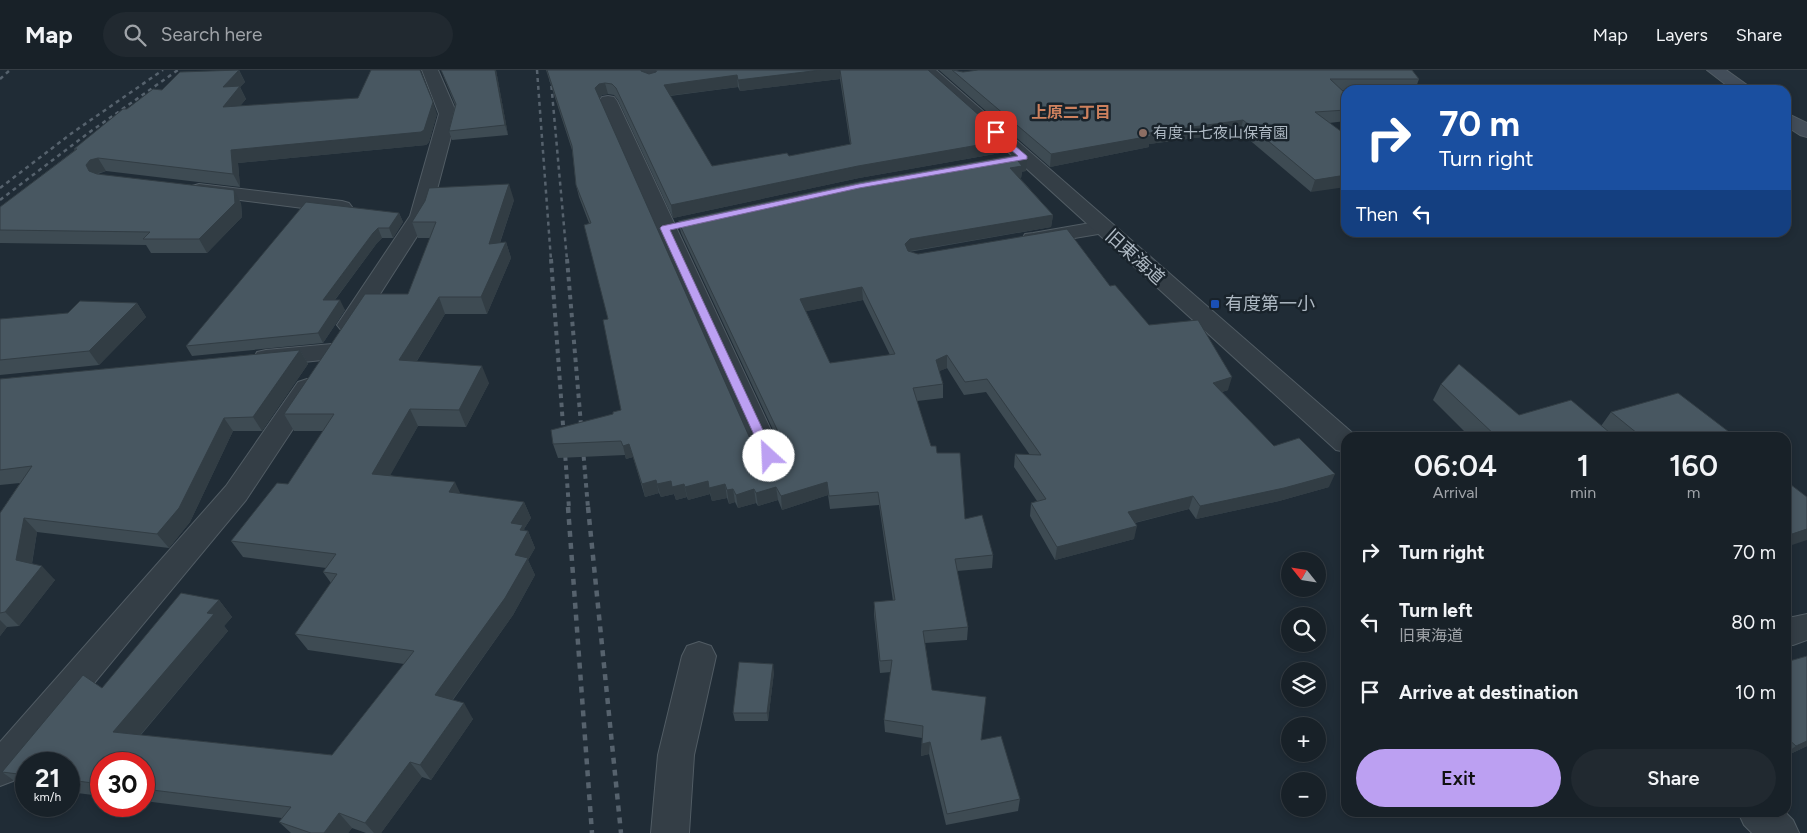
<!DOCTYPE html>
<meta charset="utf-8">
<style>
:root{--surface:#182128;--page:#212930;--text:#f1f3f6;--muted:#9fa3a8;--line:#363e45;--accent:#bca0f2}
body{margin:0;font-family:Figtree,"Noto Sans JP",sans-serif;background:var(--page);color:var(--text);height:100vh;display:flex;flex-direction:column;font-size:19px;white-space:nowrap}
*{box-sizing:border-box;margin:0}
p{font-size:16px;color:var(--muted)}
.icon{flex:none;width:28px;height:28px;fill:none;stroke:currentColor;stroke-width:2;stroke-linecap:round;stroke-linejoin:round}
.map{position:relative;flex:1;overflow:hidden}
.side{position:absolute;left:1341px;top:362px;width:450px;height:385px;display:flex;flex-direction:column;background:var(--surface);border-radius:15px;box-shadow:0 2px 8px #0003,0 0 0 1px var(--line)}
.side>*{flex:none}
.top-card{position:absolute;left:1341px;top:15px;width:450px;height:152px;border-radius:15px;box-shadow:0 2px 8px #0003,0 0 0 1px var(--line);background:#1a4fa0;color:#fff;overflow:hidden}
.needle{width:32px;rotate:300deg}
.buttons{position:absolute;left:1281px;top:482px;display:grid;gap:10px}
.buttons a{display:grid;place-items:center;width:45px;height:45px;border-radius:50%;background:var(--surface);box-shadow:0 2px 8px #0003,0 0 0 1px var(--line);font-size:25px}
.speed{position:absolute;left:15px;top:682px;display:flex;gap:10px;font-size:25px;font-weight:700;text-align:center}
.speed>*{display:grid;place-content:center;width:65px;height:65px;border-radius:50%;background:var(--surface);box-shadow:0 2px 8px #0003,0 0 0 1px var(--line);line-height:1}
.speed small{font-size:12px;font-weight:400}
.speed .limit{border:8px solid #d22;background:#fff;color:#111}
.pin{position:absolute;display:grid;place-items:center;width:42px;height:42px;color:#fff;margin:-21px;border-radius:10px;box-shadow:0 2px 8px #0006}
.me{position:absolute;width:55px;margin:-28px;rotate:335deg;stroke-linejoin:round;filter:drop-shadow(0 0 4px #0008)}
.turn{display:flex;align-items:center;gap:18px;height:105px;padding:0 15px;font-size:22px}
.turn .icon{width:65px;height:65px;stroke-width:2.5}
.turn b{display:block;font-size:35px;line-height:42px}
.then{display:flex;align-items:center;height:48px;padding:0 15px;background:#0003;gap:10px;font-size:19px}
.eta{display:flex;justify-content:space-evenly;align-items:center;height:85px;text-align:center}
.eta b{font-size:30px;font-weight:600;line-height:35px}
.cta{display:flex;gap:10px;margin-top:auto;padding:10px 15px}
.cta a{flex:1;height:58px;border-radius:30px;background:var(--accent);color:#111;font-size:20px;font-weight:600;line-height:58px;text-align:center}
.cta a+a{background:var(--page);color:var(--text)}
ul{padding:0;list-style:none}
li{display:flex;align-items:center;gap:15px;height:70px;padding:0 15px}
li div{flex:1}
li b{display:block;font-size:19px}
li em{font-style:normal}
header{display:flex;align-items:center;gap:30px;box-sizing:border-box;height:70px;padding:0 25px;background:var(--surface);border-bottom:1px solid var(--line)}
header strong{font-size:24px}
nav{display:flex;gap:28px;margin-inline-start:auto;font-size:18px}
.search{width:350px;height:45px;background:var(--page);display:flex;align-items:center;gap:12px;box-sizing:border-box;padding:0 18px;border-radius:28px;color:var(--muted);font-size:19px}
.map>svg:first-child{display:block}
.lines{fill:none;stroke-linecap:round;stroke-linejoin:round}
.minor-casing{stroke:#515c64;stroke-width:2}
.tertiary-casing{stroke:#515c64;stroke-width:2}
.secondary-casing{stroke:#515c64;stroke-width:2}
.minor{fill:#343e46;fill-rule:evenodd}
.tertiary{fill:#343e46;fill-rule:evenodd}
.secondary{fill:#424d59;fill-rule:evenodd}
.rail-far2{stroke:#56626d;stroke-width:2.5;stroke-dasharray:4 4;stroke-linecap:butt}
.rail-far1{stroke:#56626d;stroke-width:4;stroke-dasharray:4.5 4.5;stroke-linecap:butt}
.rail{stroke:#56626d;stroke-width:4.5;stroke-dasharray:6 6;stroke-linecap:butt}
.wall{fill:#3e4b53;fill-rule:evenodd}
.shaded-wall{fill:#323d44}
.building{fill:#485761;stroke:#323d44;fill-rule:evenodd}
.route{fill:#bca0f2;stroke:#7a689d}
.education-dot{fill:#8d6e63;stroke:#19232b;stroke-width:2}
.transit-dot{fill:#1a4fb4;stroke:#19232b;stroke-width:2}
.labels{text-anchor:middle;stroke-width:5;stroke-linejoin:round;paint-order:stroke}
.far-poi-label{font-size:15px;fill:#aeb9c3;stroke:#19232b;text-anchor:start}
.far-neighbourhood-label{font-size:16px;font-weight:bold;fill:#ce815e;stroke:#19232b}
.street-label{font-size:18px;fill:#aeb9c3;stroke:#19232b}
.poi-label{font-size:18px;fill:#aeb9c3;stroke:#19232b;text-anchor:start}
</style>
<header>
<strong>Map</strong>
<div class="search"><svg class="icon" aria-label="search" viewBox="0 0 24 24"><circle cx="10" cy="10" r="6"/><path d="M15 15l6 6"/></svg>Search here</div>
<nav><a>Map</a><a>Layers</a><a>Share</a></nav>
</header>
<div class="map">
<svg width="1807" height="763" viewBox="0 0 1807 763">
<rect width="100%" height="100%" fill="#202c36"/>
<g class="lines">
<defs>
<path id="minor" d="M422 0H438L457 44 430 146 357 260 349 262 341 260 337 255 410 146 439 44Z
M640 0H656L660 8 657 12 651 13 645 12Z
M608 26 614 27 617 31 783 386 779 393 769 396 759 393 755 386 599 31 602 27Z
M199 114 342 131 349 133 352 137 349 141 342 143 192 124 189 120 192 116Z
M1102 151 1110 152 1113 157 1110 162 1033 175 1025 174 1022 169 1025 164 1033 163Z
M332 274 341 276 344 282 341 288 266 296 257 294 254 288 257 282 266 280Z
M307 309 316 312 320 318 246 430 13 711 0 716V672L226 416 298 312Z
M1807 544V570L1793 575 1786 574V546L1793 547Z
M699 572 711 576 716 586 694 685 689 763H651L658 685 682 586 687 576Z"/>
<path id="tertiary" d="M918 0H936L1356 366 1346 368V382L1336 380Z
M1738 742H1785L1793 750 1799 763H1752L1744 755Z"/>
<path id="secondary" d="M1707 0H1726L1754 20H1733Z
M1786 43 1807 53V67L1800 65 1786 56Z"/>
</defs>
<!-- minor casing -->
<use href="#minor" class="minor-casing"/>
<!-- tertiary casing -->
<use href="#tertiary" class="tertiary-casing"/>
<!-- secondary casing -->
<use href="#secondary" class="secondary-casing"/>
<!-- minor -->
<use href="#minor" class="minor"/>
<!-- tertiary -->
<use href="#tertiary" class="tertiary"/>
<!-- secondary -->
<use href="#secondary" class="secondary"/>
<!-- rail-far2 -->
<path class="rail-far2" d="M537 0 551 190
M550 0 567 190
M0 9 10 0
M0 118 72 63 163 0
M0 130 87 64 178 0"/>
<!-- rail-far1 -->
<path class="rail-far1" d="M551 189 569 438
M567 189 588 438"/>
<!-- rail -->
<path class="rail" d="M568 437 592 763
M588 437 621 763"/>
</g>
<!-- wall -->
<path class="wall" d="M239 0 245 12 240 17 246 29 240 36 437 44 429 72 426 75 238 93 240 117 106 101 98 104 241 133 242 147 207 183H151L146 175 0 173V137L75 80 74 79 127 39 162 20Z
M441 0H496L508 65 452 70 449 61 455 35Z
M546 0H641V1L649 4 928 0 1007 70 1006 82 859 108 673 148 618 30 614 25 608 24 602 25 599 28 756 382 768 385 778 382 781 377 681 163 678 151 1026 101 1022 102 1021 108H1020L1053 145 1051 157 909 182 918 184 1110 216 1149 255 1228 320 1222 322 1274 376 1329 417 1279 431 1196 449 1189 439 1135 453 1134 469 1055 490 1030 446 1031 433 1037 431 1014 397 1015 384 1030 385 986 322 964 325 947 298 939 301 943 314V328L917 331 931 376 937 383 965 449 993 485 992 498 957 501 968 557 967 570 925 573 932 620 981 670 1020 729 1018 741 946 755 929 684 921 686 922 668 885 662 884 650 891 602 880 603 874 545V532L893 531 879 435 830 439 828 425 782 440 778 430 758 436 756 433 738 438 735 432 729 434 727 428 712 431 710 424 688 430 687 427 676 430 674 424 661 427 659 423 645 427 633 387 626 389 625 385 558 388 553 374 621 340 608 249 589 153 579 127 576 115 572 80ZM840 9 850 74 789 86 712 96 670 26 738 17 740 21ZM863 230 890 285 830 293 806 241Z
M939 0H955L963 2 1419 9 1415 20H1342L1346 24V51L1329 53 1346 65 1311 122 1240 62 1149 74V77L1050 97Z
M514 130 500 173 506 172 511 188 487 244H445L417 291 489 313 466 357 418 356 390 405 461 424 524 432 531 448 524 459 525 461H528L535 478 528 490 535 505 513 545 453 630 473 649 431 710 422 707 381 763H366L352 758 348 763H291L279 752 282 748 144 731V694H101V726L69 722V694L102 618 219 530 232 547 224 556 228 561 141 665 332 685 404 594 308 580 295 564 331 513 323 502 326 498 243 487 231 471 288 414 323 361H294L284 344 408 224 430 168H418L412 152Z
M399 143 403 152 393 168H382L377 173 335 230 345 240 323 273 192 286 186 276Z
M137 233 146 247 99 295 0 305V249L68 243Z
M300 280 308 294 262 361H233L190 452 169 478 37 462 32 494 55 510 19 556 7 557 0 566V443L20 413 0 415V309Z
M1441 314 1519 345 1601 356 1611 342 1737 368H1471L1433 330Z
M1807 586V676L1786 686V592Z
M774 602 768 651H735L733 643Z
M2 702 26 705V717H23Z"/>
<!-- shaded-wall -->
<path class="shaded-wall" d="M239 0 245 12 240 17 246 29 229 49 223 37V17Z
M495 0H496L508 65 505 55Z
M821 0H840V9L740 21 738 10Z
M737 5 738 17 666 26 664 15Z
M605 13 608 24 602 25 598 30 595 18 599 14Z
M433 32 437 44 429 72 426 75 238 93 240 117 233 104 231 80Z
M1243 50 1240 62 1149 74V77L1050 97 1051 84 1149 63Z
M1007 70 1006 82 859 108 673 148 671 135 858 96Z
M98 88 106 101 98 103 94 108 89 101 86 95 90 90Z
M1027 89 1026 101 1022 102 1021 108 1009 110 1010 98 1018 91Z
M1346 105V117L1311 122 1315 110Z
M509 114 514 130 494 190 489 174Z
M234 120 241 133 242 147 207 183 199 169Z
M399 143 403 152 393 168 389 158Z
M1053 145 1051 157 910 181 905 187V174L910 169Z
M378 158 382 168 377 173 328 239 323 230 373 163Z
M506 172 511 188 487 244 481 227Z
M862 217 863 230 802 242 800 229Z
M439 227 445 244 407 307 399 290Z
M340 230 345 240 323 273 318 263Z
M137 233 146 247 99 295 89 281Z
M300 280 308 294 262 361 253 347Z
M947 285V298L935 303 936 290Z
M482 296 489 313 466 357 459 340Z
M1232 307 1228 320 1209 326 1213 313Z
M410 339 418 356 382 420 372 404Z
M224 348 233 361 190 452 169 478 157 464Z
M629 374 633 387 626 389 623 376Z
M1335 404 1329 417 1279 431 1196 449 1200 436Z
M656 410 659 423 645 427 642 414Z
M671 411 674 424 661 427 657 414Z
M708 411 710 424 688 430 685 417Z
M455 412 463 429 449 422Z
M827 412 828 425 782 440 781 426Z
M684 414 687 427 676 430 672 417Z
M725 414 727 428 712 431 709 418Z
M776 417 778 430 758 436 756 423Z
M733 419 735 432 729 434 727 420Z
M754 419 756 433 738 438 736 425Z
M1193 426 1189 439 1125 455 1128 442Z
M524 432 531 448 524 459 526 464 528 461 535 478 528 490 535 505 513 545 445 640 435 625 515 485 511 453Z
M24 448 37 462 30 504 16 490Z
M1137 456 1134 469 1055 490 1057 477Z
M1807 459V470L1786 477V466Z
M42 496 55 510 19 556 5 542Z
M219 530 232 547 224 556 228 561 130 677 113 662 207 543Z
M0 550 7 557 0 566Z
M773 594 774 602 768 651 767 643Z
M464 633 473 649 431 710 420 695Z
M1807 671V676L1786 686V683L1796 676Z
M930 672 929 684 921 686 922 674Z
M410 692 422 707 381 763H374L365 753Z
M339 743 352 758 348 763H324Z"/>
<!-- building -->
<path class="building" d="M239 0 223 17 240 16 223 37 358 28 371 0H420L433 32 424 60 421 62 231 80 233 104 98 88 90 90 86 95 89 101 97 104 234 120 235 133 199 169H143L150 162 0 160V137L77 79H74L123 39H127L153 19 162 20 180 2Z
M441 0H495L505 55 449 61 456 34Z
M547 0H641V1L649 4 656 2 657 0H821L738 10 737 5 664 15 712 96 787 83 789 86 851 74 840 0H928L1007 70 858 96 671 135 616 18 612 14 605 13 599 14 595 18 756 382 768 385 778 382 783 372 678 151 859 112 1021 84 1027 89 1018 91 1022 96 1010 98 1053 145 910 169 905 174 908 181 918 184 1067 159 1110 216 1115 215 1149 255 1198 250 1232 307 1213 313 1274 376 1299 368 1335 404 1284 418 1200 436 1193 426 1128 442 1137 456 1057 477 1031 433 1046 429 1015 384 1041 385 987 309 965 312 947 285 936 290 943 314 913 318 931 376H936L937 383H960L965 449 982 445 993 485 955 489 968 557 923 561 932 620 986 627 981 670 1001 666 1020 729 947 744 930 672 922 674 923 656 884 650 892 590 880 591 874 532 895 530 878 422 829 426 827 412 781 426 776 417 756 423 754 419 736 425 733 419 727 420 725 414 709 418 708 411 685 417 684 414 672 417 671 411 657 414 656 410 642 414 629 374 623 376 621 371 553 374 551 360 613 344V342L621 340 603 250 608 249 584 155 591 153 576 115 572 76ZM862 217 895 284 830 293 800 229Z
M952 0 963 2 978 0H1412L1419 9H1330L1346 24V40L1315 42 1346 65V105L1315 110 1243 50 1149 63 1151 66 1051 84Z
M509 114 489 174 506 172 481 227H439L399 290 482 296 459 340 410 339 372 404 455 412 449 422 524 432 511 453 523 455 520 460 528 461 515 485 528 488 505 528 435 625 464 633 420 695 410 692 365 753 339 743 324 763H311L279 752 291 737 144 719V694H101V714L69 710V694H26V705L2 702 83 605 102 618 181 523 219 530 207 543 214 544 113 662 332 685 414 581 295 564 337 504 323 502 336 484 231 471 277 413 288 414 334 344H284L365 224H408L436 152H412L425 131 429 118Z
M306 132 399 143 389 158H378L373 163 323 230H340L318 263 186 276Z
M80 231 137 233 89 281 0 290V249L68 243Z
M300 280 253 347 224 348 179 438 157 464 24 448 16 490 42 496 5 542 0 543V443L32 396 0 400V309Z
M1459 294 1519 345 1571 330 1616 368H1498L1441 314Z
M1678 323 1737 368H1643L1611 342Z
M1786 411 1807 427V459L1786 466Z
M1807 586V671L1796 676 1786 667V592Z
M739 592 773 594 767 643H733Z"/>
<!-- route -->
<path class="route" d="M996 60 1027 86V89L859 118 670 160 775 386 773 389H765L660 158 662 156 859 114 1018 86 993 64 992 62Z"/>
<!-- markers -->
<circle class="education-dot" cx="1143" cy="63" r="5"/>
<rect class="transit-dot" x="1210" y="229" width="10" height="10" rx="2.5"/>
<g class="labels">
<!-- far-poi labels -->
<g class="far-poi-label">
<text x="1153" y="68">有度十七夜山保育園</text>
</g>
<!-- far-neighbourhood labels -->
<g class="far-neighbourhood-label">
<text x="1071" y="48">上原二丁目</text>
</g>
<!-- street labels -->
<g class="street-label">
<text transform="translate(1135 187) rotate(42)" y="6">旧東海道</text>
</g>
<!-- poi labels -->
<g class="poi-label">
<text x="1225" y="240">有度第一小</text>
</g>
</g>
</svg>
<div class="buttons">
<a><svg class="needle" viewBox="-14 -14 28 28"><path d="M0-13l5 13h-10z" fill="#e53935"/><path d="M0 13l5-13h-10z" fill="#9fa3a8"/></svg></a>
<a><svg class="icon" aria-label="search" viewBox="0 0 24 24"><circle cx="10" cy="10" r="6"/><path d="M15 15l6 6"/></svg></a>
<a><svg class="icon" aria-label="layers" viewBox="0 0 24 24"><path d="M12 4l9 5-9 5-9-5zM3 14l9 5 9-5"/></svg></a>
<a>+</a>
<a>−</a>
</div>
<div class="speed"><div>21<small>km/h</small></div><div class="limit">30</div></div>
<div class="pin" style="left:996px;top:62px;background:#d93025"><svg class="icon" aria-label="arrive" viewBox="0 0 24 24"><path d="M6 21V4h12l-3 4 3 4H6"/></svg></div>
<svg class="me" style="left:769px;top:386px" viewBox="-20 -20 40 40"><circle r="19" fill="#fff"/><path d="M0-13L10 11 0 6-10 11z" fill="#bca0f2"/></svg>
<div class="top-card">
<div class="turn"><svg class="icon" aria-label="right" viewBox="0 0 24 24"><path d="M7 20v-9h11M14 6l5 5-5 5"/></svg><div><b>70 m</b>Turn right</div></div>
<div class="then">Then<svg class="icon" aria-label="left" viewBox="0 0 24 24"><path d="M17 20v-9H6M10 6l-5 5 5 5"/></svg></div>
</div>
<section class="side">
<div class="eta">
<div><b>06:04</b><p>Arrival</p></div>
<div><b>1</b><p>min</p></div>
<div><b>160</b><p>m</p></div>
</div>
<ul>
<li><svg class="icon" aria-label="right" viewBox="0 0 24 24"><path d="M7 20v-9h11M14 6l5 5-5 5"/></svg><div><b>Turn right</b></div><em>70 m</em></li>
<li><svg class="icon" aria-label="left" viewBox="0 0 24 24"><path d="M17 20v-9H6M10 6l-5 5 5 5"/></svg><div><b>Turn left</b><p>旧東海道</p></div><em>80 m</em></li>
<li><svg class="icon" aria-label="arrive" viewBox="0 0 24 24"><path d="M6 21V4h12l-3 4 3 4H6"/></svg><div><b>Arrive at destination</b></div><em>10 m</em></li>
</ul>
<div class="cta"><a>Exit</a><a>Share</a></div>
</section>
</div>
